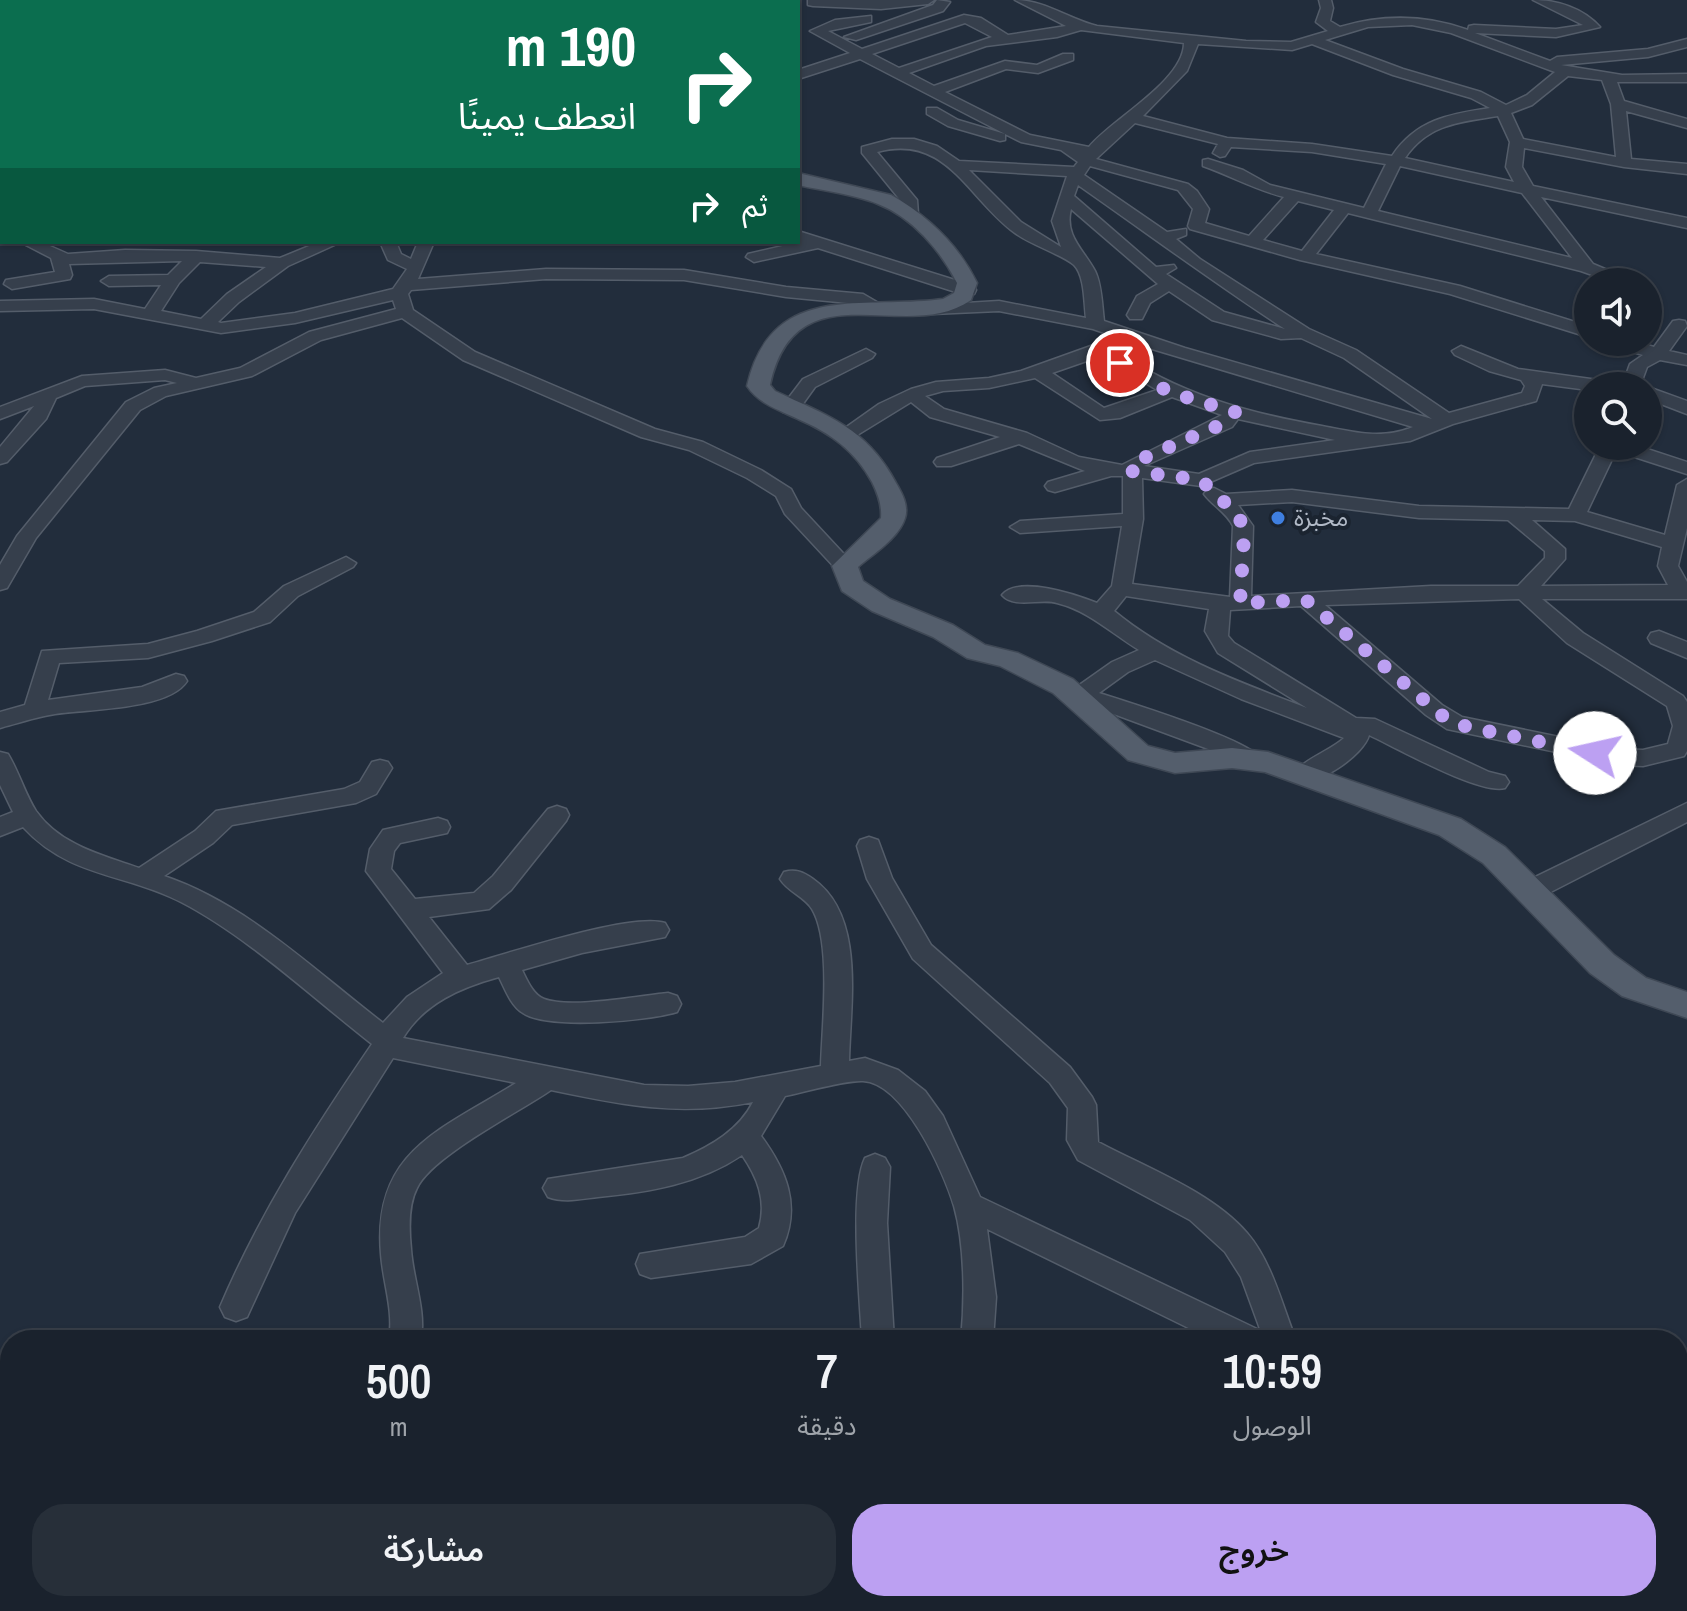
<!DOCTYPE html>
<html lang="ar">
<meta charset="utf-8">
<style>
:root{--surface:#1a222d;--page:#272f39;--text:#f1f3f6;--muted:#9fa4aa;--line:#383f49;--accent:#bca0f2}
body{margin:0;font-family:"Archivo Narrow","Noto Sans Arabic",sans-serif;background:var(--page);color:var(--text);direction:rtl;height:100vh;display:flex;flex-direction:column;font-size:30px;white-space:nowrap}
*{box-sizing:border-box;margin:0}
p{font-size:26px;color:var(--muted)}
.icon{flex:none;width:44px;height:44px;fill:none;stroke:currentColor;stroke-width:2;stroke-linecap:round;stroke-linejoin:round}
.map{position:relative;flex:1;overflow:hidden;direction:ltr}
.drawer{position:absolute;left:0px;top:1330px;width:1688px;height:282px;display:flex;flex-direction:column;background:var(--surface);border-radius:32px 32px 0 0;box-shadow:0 2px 6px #0004,0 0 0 2px var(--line);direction:rtl}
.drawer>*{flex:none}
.hud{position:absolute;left:0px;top:0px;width:800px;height:244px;box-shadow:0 2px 6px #0004,0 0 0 2px var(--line);direction:rtl;background:#0b6e4f;color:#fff;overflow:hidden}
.buttons{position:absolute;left:1574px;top:268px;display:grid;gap:16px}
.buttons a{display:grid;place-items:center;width:88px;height:88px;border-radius:50%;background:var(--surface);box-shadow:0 2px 6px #0004,0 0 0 2px var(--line);font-size:40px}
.pin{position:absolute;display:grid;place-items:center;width:68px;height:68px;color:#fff;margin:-34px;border:4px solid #fff;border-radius:50%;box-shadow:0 2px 8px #0007}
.me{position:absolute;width:88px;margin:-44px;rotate:280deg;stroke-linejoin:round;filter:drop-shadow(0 0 6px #0008)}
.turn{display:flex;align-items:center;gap:28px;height:168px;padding:0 32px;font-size:36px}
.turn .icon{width:104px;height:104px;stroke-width:2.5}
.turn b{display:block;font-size:56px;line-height:68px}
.then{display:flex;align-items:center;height:76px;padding:0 32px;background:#0003;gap:16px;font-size:30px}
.eta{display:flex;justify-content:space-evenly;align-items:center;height:136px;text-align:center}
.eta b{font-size:48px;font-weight:600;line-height:56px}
.button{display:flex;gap:16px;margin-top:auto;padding:16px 32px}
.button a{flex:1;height:92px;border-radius:32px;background:var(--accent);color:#111;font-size:32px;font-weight:600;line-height:92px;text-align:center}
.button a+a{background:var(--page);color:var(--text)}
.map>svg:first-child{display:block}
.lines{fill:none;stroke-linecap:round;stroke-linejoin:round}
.minor-casing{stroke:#545d6a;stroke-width:3}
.major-casing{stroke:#3f4855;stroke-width:3}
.minor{fill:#363f4c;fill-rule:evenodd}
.major{fill:#545e6c;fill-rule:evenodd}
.route{stroke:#bca0f2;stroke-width:14;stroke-dasharray:0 25.2}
.shop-dot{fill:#3f7fe0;stroke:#1b2430;stroke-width:3}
.labels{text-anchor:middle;stroke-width:8;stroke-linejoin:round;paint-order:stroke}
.poi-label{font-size:24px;fill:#b2bac7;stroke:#1b2430;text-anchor:start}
</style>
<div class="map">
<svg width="1687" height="1611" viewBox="0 0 1687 1611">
<rect width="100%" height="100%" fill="#222d3c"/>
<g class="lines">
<defs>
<path id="minor" d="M0 0H7L8 2H2L0 7Z
M808 0H934L928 4 881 9 813 6 808 5Z
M937 0 950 2 943 11 856 40 844 37 933 5Z
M1015 0C1044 0 1069 19 1097 26L1246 41 1291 42 1328 31 1316 22 1321 8 1319 0H1331L1333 8 1330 21 1340 27C1383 14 1427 15 1468 30L1469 26 1474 25 1556 29 1583 25 1533 0C1557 0 1583 8 1600 27L1556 37 1475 33 1550 61 1557 57 1648 49 1687 39V47L1648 57 1561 65 1622 75 1687 74V82H1617L1624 101 1687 119V128L1626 111 1631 159 1687 164V174L1624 167 1524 148 1522 167 1533 186 1687 218V228L1541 197 1593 264 1636 282H1612L1581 271 1348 213 1316 254 1460 286 1588 326V337L1450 294 1300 260 1190 229 1188 226 1193 209 1178 190 1090 166 1084 175 1167 232 1186 229V235L1176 239 1200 259 1309 329 1356 350 1449 413 1522 393 1525 386 1521 380 1489 371 1455 355 1452 351 1461 346 1518 369 1605 381 1614 386H1588V390L1542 384 1536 401 1453 424 1410 441 1254 463 1201 486 1142 478 1143 519 1132 584 1230 597 1233 526C1226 512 1213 506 1204 494L1207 490 1214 488 1226 494 1292 490 1419 506 1569 509 1600 446H1638L1687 462V474L1616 451 1587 512 1665 535 1677 485 1687 479V528L1678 566 1687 582V599H1542L1583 633 1683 696 1687 702V751L1684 756 1643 766 1618 765 1447 729 1426 715 1301 606 1230 610 1228 636 1234 643 1356 718 1375 719 1489 772 1505 776 1509 782 1505 788C1480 795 1397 748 1369 735 1364 755 1317 787 1297 781L1293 775C1303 759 1330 751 1344 738L1241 699 1155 660 1128 672 1099 693C1127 702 1248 739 1260 758L1256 764H1240L1211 750 1084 703H1068L1065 698 1068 693 1112 662 1139 650C1111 633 1089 611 1057 603 1041 598 1014 609 1002 595 1019 575 1077 595 1097 603L1112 586 1122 526 1020 533 1010 527 1020 521 1123 514V476H1111L1055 492 1048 490 1045 486 1048 482 1085 471 1019 444 951 466H937L934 462 937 458 1000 437 930 417 911 402 854 437H840L838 433 879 404 911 389 936 382 989 378 1021 371 1116 337 1093 329 999 311 910 315 907 311 910 307 916 306 999 301 1086 318C1084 303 1085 276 1074 265 1063 255 1031 245 1015 233 967 198 947 133 877 152L917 200 918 214 910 219 902 214 901 201 862 153V147L892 139H914L937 146 959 161 1074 167 1078 162 1061 150 1021 142 1005 134V140L1000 141 948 126 927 114V108H937L958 120 1005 134 860 59 798 79V70L850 53 810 31 835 20 871 16V22L828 31 862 49 964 15 981 18 1008 35 1066 26ZM965 23 992 37 899 68 872 54ZM1412 25 1451 33 1555 72 1527 95 1506 105 1481 92 1403 69 1325 40 1368 27ZM1081 30 1184 43C1184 81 1112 119 1089 147L1030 135 945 92 1006 69 1038 73 1073 60V54H1063L1037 65 1005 61 934 86 909 73 986 46 1057 37ZM1198 44 1292 50 1312 44 1393 75 1471 98 1490 108C1449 114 1416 120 1392 156L1312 144 1227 138 1143 116 1187 71ZM1568 76 1602 80 1611 104 1616 157 1523 139 1511 113 1532 105ZM1498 116 1510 142 1506 167 1514 182 1405 158C1428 124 1460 122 1498 116ZM1135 123 1218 144 1213 153 1220 157 1225 156 1231 147 1312 152 1386 164 1364 208 1270 185 1243 170 1208 159 1203 160V166C1231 176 1256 190 1284 197L1249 236 1205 223 1209 209 1197 191 1188 184 1096 159ZM1400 166 1522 193 1572 258 1378 211ZM969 170 1067 176 1052 221 1061 247 1021 222ZM1078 185C1147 233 1214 283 1285 329L1224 312 1166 274 1176 268 1174 265 1156 267 1074 196ZM1298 201 1334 210 1302 251 1263 240ZM1071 209 1158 284 1137 296 1127 315 1130 319H1142L1150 303 1169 291 1212 320 1281 339 1301 338 1344 358 1432 419 1185 348 1104 321C1102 306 1102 285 1095 271 1084 250 1064 236 1071 209ZM1132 343 1413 427C1381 440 1354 432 1322 426 1248 413 1178 394 1115 350ZM1101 356 1157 390 1104 408 1052 373ZM1035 378 1100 420 1120 418 1172 397 1222 415 1122 465 1079 457 1027 433 944 409 925 396 943 391 989 388ZM1238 419 1335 440 1250 452 1199 474 1144 466 1232 427ZM1292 502 1419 518 1508 520 1545 551V558L1518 586H1431L1251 596 1253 526 1238 505ZM1532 520 1575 521 1662 547 1658 566 1668 585 1541 586 1565 559V549ZM1126 596 1209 609 1205 631 1218 653 1307 708C1239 682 1171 658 1114 611ZM1519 599 1567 643 1667 706 1673 726 1668 744 1643 750 1618 749 1462 717 1442 705 1325 605Z
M0 219 2 220V230L0 229Z
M798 231 974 286 976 290 974 294H962L818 248 754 262 746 257 748 254 800 242Z
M20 242H41L68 254 125 250 196 251 280 258 319 242H341L288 266 239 302 218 322 221 323 295 313 393 289 407 269 388 260 380 242H396L401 254 411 259 418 242H434L418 279 546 269 684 270 786 287 863 294 887 308 884 312H872L859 304 786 297 684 280 546 279 411 290 408 294 413 310 475 352 655 429 703 442 761 470 791 489 801 508 855 566 845 572 838 571 785 514 776 496 747 478 689 450 641 437 463 360 402 318 321 340 252 376 166 396 140 410 36 538 7 588 0 590V565L17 536 126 402 154 388 177 383 165 380 85 386 56 398 46 419 7 462 0 464V447L34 406 0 419V407L82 376 165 370 196 378 240 368 309 332 396 309 393 300 295 323 221 333 94 309 0 311V301L94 299 145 309 161 285 109 286 101 281 109 276 168 275 182 261 69 264 72 275 70 279 12 289 4 284 6 280 55 272 51 258ZM200 262 266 267 227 294 201 319 161 311 179 283Z
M1679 320 1685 321 1687 326 1669 351 1687 355V365L1660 360 1647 367 1640 386H1622L1630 364 1643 355 1613 346 1610 342H1637L1654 347 1673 321Z
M866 349 875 354 872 358 815 387 797 412H783L781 408 803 379Z
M1648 387 1687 401V414L1648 399Z
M346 557 356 563 353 567 298 596 270 622 212 641 148 658 59 663 48 700 142 687 176 674 184 676 187 681C169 710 87 709 55 714 36 717 18 723 0 728V712L25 705 42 651 148 644 197 631 254 612 284 586Z
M1659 631 1687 642V658L1651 643 1648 638 1651 633Z
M0 752 8 754C19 772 25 794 36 811 60 845 102 855 139 868L195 831 216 811 344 789 360 782 372 762 380 760 388 762 392 768 376 794 356 803 232 825 213 843 164 876C247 904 314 970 383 1023L407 997 443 973 366 871 370 849 383 830 438 818 447 821 450 827 447 833 400 843 394 851 391 869 415 899 474 893 493 876 548 809 557 806 566 809 569 815 566 821 511 890 489 909 429 917 467 965C507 954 631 912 665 923L669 930 665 937 582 953 522 970C527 980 533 995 544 999 570 1009 638 996 668 993L677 996 681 1004 677 1012C648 1021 548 1030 523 1013 511 1006 505 989 499 977 462 987 424 1003 403 1038L644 1085 688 1086 735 1082 821 1066C822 1027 832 942 812 909 804 896 788 892 780 879L784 872C796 869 803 872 813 879 866 916 850 1005 849 1061L865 1058 898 1070 925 1091 943 1116 980 1197 1257 1329 1262 1340H1213L987 1229 996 1297 993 1340H961C965 1300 965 1245 954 1206 944 1172 904 1083 863 1081 845 1080 805 1092 785 1096L761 1136C786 1170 801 1205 783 1246L751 1264 651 1278 640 1274 636 1264 640 1254 745 1237 759 1228C767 1200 757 1177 742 1155 699 1184 649 1192 598 1197 581 1199 564 1203 548 1197L543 1188 548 1179 683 1158C711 1146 739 1130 753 1102 679 1117 623 1105 551 1090 519 1112 432 1156 417 1188 408 1205 409 1229 411 1249 413 1280 426 1309 421 1340H389C394 1310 383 1283 381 1254 372 1151 441 1130 516 1083L393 1058 295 1213 247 1317 236 1321 225 1317 220 1307C260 1213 314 1129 372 1044 313 998 247 936 181 902 125 873 70 878 23 827L0 836V817L13 812 0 785Z
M1687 803V822L1539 898 1530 901 1521 898 1517 891 1521 884Z
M869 837 878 840 892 878 931 945 1070 1067 1092 1097 1096 1105 1098 1142C1145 1167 1212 1192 1247 1233 1272 1262 1282 1305 1296 1340H1264L1241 1277 1225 1252 1190 1220 1078 1160 1067 1140 1068 1108 1050 1083 913 959 867 879 857 846 860 840Z
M875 1154 885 1158 890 1167 887 1223 894 1340H862C860 1299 849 1191 865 1158Z
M1345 1602H1381L1385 1611H1349Z"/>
<path id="major" d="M729 0H749L728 2Z
M798 173 891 195C928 216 958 244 977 283L971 300C906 346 796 265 770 385L775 391C828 416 867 428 896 483 902 493 909 506 905 518 899 538 873 554 858 567L863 581 890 599 953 625 985 645 1018 653 1073 679 1148 746 1175 753 1232 748 1268 752 1461 819 1505 847 1614 955 1646 978 1687 992V1018L1622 996 1590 973 1483 863 1439 835 1265 772 1232 768 1175 773 1128 760 1053 693 1000 666 967 658 933 637 872 611 842 591 832 566 881 518C882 505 878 494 872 482 855 451 831 433 798 419 779 410 759 404 747 386 771 280 863 310 943 299L954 293 957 283C941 251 912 217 878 204 854 194 824 191 798 185Z"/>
</defs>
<!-- minor casing -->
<use href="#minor" class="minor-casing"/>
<!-- major casing -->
<use href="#major" class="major-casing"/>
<!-- minor -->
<use href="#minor" class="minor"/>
<!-- major -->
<use href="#major" class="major"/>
</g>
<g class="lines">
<!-- route -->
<path class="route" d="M1120 363 1169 392 1235 412 1225 423 1139 460 1132 465 1130 471 1201 480 1237 514 1243 526 1244 537 1240 603 1306 600 1444 717 1467 727 1595 753"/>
</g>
<!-- markers -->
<circle class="shop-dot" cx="1278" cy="518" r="8"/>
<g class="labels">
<!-- poi labels -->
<g class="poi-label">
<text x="1294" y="526">مخبزة</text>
</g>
</g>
</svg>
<div class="buttons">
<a><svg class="icon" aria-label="sound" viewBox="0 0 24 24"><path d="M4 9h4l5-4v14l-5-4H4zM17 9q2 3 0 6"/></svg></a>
<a><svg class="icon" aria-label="search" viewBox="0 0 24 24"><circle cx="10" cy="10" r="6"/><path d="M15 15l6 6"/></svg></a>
</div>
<div class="pin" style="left:1120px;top:363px;background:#d93025"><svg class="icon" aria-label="arrive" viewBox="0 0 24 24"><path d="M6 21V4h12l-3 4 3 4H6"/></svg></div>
<svg class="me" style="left:1595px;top:753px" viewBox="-20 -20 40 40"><circle r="19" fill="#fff"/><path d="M0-13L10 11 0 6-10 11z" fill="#bca0f2"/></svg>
<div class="hud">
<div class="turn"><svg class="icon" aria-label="right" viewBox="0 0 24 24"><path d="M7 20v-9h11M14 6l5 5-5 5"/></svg><div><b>190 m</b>انعطف يمينًا</div></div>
<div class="then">ثم<svg class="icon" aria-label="right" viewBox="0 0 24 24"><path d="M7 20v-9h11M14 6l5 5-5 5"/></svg></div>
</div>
<section class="drawer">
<div class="eta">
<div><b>10:59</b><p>الوصول</p></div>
<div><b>7</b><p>دقيقة</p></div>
<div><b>500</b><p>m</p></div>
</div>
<div class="button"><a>خروج</a><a>مشاركة</a></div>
</section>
</div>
